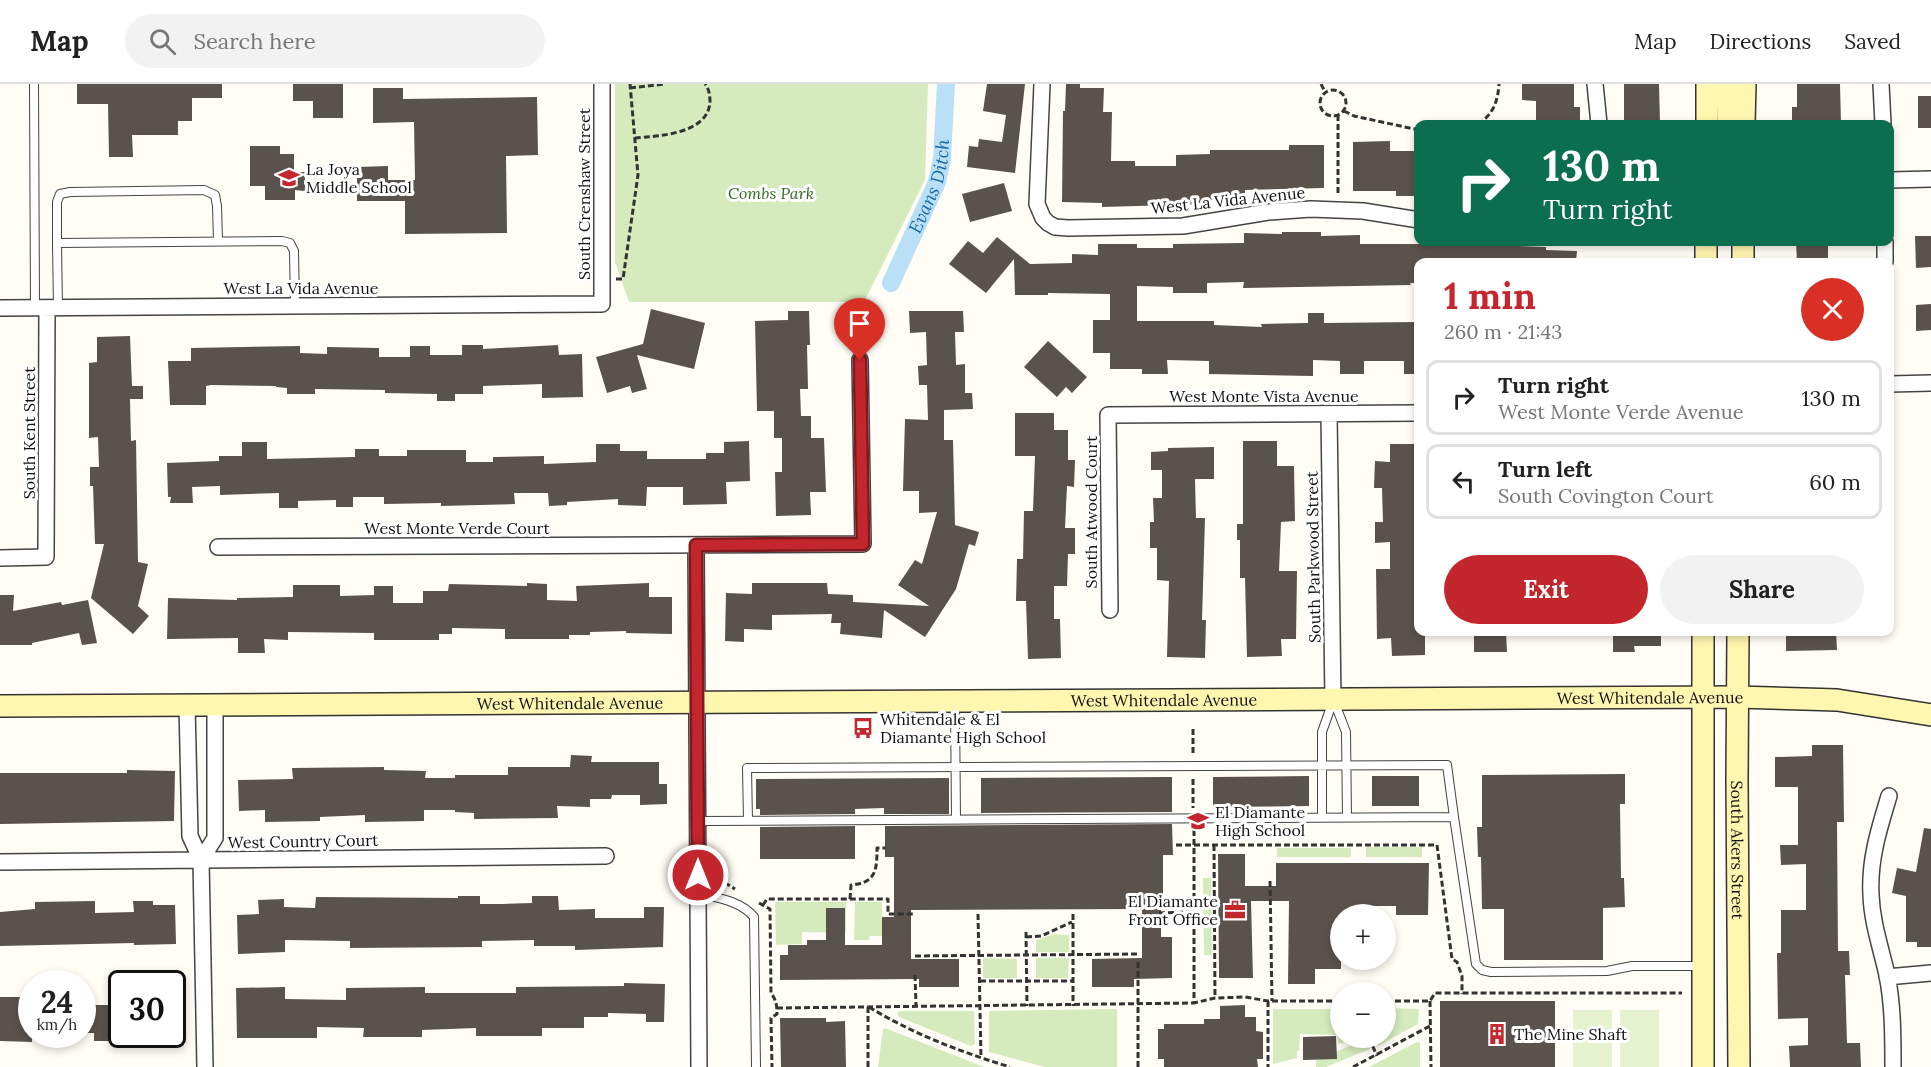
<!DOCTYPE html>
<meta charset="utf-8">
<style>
:root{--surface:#fff;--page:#f2f2f2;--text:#222;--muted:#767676;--line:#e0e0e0;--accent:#c4262e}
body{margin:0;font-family:Lora,serif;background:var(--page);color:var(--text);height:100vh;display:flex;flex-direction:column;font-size:22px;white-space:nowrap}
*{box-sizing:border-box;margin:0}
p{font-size:20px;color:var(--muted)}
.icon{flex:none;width:33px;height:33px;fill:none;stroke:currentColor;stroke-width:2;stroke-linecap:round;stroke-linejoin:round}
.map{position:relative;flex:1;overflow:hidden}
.drawer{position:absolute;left:1414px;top:174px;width:480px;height:378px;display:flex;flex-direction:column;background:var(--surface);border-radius:12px;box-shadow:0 3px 9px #0003}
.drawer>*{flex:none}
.hud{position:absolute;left:1414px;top:36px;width:480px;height:126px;border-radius:12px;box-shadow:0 3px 9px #0003;background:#0b6e4f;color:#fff;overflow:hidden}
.buttons{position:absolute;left:1330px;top:820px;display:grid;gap:12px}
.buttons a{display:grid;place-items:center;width:66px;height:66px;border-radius:50%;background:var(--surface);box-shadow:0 3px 9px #0003;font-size:30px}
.speed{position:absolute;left:18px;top:886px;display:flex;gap:12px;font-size:30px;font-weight:700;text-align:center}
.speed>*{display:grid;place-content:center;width:78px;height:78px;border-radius:50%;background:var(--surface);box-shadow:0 3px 9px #0003;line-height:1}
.speed small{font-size:15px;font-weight:400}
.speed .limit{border:3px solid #111;border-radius:9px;background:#fff;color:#111}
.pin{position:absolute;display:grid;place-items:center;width:51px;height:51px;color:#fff;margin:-62px -26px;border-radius:50% 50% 50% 0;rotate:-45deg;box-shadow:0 0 6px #0007}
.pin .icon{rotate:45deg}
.me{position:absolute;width:66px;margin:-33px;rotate:0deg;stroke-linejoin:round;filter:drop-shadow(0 0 4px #0008)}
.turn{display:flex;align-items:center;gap:21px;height:126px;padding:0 30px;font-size:27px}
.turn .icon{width:78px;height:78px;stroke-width:2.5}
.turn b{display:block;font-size:42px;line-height:51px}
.round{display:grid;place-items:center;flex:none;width:63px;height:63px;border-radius:32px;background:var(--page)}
.overview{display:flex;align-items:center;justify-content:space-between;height:102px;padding:0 30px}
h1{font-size:36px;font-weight:700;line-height:45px;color:var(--accent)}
.button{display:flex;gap:12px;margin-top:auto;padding:12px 30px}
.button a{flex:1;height:69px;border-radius:36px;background:var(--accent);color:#fff;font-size:24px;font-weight:700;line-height:69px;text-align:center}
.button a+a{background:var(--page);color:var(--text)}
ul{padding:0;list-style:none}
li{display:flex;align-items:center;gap:18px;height:75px;margin:0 12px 9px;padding:0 18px;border:3px solid var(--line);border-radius:12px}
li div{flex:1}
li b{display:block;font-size:22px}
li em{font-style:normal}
header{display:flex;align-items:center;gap:36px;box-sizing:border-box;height:84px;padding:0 30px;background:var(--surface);border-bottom:2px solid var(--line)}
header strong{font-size:28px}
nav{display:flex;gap:33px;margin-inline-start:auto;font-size:21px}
.search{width:420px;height:54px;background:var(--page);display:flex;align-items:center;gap:15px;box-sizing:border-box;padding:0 21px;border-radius:33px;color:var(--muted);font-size:22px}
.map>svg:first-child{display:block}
.green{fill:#d5ebbd}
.pitch{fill:#e6f2cf}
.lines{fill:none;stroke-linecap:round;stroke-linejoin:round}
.canal{stroke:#b9e0f7;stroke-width:18}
.building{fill:#5a524d}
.lane-casing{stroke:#444;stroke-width:10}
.street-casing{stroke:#444;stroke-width:18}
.secondary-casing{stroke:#333;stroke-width:24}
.path{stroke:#333;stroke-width:3;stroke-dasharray:6 3;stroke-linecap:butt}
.lane{stroke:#fff;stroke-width:8}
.street{stroke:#fff;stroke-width:15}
.secondary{stroke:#fff6b0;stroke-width:21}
.route-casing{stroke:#7f191e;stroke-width:15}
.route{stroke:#c4262e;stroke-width:10}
.labels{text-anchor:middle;stroke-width:6;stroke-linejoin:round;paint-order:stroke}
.poi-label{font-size:16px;fill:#111;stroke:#fff;text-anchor:start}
.park-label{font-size:16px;font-style:italic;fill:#2f6b1f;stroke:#fff}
.street-label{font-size:16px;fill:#111;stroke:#fff}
.water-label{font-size:18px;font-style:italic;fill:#1768a6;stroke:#fff}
</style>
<header>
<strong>Map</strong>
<div class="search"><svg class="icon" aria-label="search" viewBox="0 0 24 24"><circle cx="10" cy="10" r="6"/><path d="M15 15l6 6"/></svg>Search here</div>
<nav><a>Map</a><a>Directions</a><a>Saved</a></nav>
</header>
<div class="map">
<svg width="1931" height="983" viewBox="0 0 1931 983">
<rect width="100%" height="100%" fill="#fffdf5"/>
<!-- green -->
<path class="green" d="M615 0H928L925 96 864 218H629L615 178Z
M1366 763H1422V773H1366Z
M1277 764H1351V773H1277Z
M1203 794H1211L1212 871H1204Z
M775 818H846V849L802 848V860L776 861Z
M855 818H882V852H870L869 856H854Z
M1054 850 1069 851V868H1036V856Z
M983 874 1017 875V894H983Z
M1036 874H1069L1068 894H1036Z
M1386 924 1419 925 1418 940 1378 962 1374 954H1386Z
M1117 925V983H1045L989 968V927Z
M1273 925H1341V954H1355L1339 960 1337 951 1300 950 1299 967H1297V974L1273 980Z
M900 927H974L975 960 971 962 899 933 897 929Z
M885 944 984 983H878L883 945Z
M1366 956 1370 965 1326 983H1316V975Z
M1417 958 1420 959V983H1369Z"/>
<!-- pitch -->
<path class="pitch" d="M1573 926H1612V983H1573Z
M1620 926H1659V983H1620Z"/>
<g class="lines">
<!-- canal -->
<path class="canal" id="s1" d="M891 199 937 98 942 75 946 0"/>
</g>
<!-- building -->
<path class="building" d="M77 0H222V14H192V37H178V51H132L133 73H109L108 20H77Z
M293 0H343V34H313V17H293Z
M987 0H1025L1015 89 967 83 969 62 978 63 979 55 1002 58 1006 31 983 27Z
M1066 0H1080V4H1104L1103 28H1112L1111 77H1135V82H1176V71L1210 70V66H1289V61H1324V104L1245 106V115L1206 116V120L1102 123V119L1062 118 1063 27H1065Z
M1522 0H1574V23H1580V40H1536V17L1522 16Z
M1624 0H1659L1660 39 1624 40Z
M1797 0H1840L1841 40H1792V23H1797Z
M373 4H403V15L537 13 538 71 506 72 507 149 405 150V117H357V83L388 82V96H415L414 38 373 39Z
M1918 12H1931V44H1918Z
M1390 57V67H1419V112H1396V107H1353V58Z
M250 62H280V70H294V88H305V107L295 106V116H265V102H250Z
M1004 99 1012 127 970 138 962 110Z
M1282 148H1321V152L1360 151V160H1453L1546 163V166L1577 167 1576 178H1419V199H1410L1411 201 1243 204 1244 198 1207 199V209H1173V203L1137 202V237H1214V241L1262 243 1261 240 1308 239V229H1324V239L1419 238V290H1404V277H1364V290H1340V277L1313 276V292L1209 290V277L1167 276 1168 290H1142V285H1110V269H1093V236H1110V210L1048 209V211H1015L1014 175 986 209 949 180 968 157 983 169 997 153 1030 180 1072 179V170L1098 171V160H1137V164H1173V160L1244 159V149L1282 150Z
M1915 152H1931V183L1916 184Z
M1796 158H1828V178H1797Z
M1931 220V246L1916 247V221Z
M651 225 705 239 694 285 637 271 647 305 632 309 630 302 607 309 596 273 643 260Z
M788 227H809L810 261H807L808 305H800L801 332H811V354H824L826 408H810L811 431 776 432 775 388H782V354H774V327H757L755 237 788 236Z
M909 227H963L964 248H955L956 281 965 280V309H972L973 325 944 326V356H953L955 441 979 448 975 462 969 460 956 505 925 553 884 526 882 554 840 550 841 539H831L832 530 772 531V546L744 545V558L725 557 726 509 752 510V499H827L828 510 853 511V518L929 522 898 501 915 476 922 480 937 428 919 429V407H903L905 335 928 336 927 301H919L918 282 927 281 926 248 910 249Z
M130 252 132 302H143V315H130L131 357 136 356 138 478 148 480 138 522 149 532 133 550 91 514 104 460H95L93 402H90V383H99L98 353 89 354V279L97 278V253Z
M1048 257 1087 293 1072 309 1066 303 1057 313 1024 283Z
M462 261H483V265L558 261 559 271 582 270 583 313 542 314V300L483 302V310H455V317H437V310L385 309V306L315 305V310H287V304L276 303V302L211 301 206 302V321H170L168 277H191V264L300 262V269L327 270V263L379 264V273H410V262H430V271H462Z
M1015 329H1054V346H1068V376H1075L1074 403 1067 402 1065 444H1075V470H1068L1067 502H1054V535H1060L1061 574 1028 575 1026 517H1016L1017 475H1023L1024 427H1033L1035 372H1015Z
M749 357 750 397 726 398 727 420 683 421V403H647L646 422 618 421V415L567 418V421L549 422 548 409H514L515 420 441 422V419L384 420V413H353V423H336V416L298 417V424H279V409L220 411V402L192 403 193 419H170L171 413H168L167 379 219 377V372H242V358H267V375L355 373V365H379V372H407V366H466V378H493V373L544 372V380L596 378V360H620V367H647V375H706V369H724V358Z
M1243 357H1277V382H1294L1295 437 1281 438 1279 487H1297L1296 555H1281L1282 572 1247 573 1245 494H1240V456H1237V440H1243Z
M1390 360H1419V548H1425V571L1392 572 1391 554 1377 555 1376 485H1390V458L1375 459V438H1383L1382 404H1374L1375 377 1390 378Z
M1214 363V395H1195L1196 434H1205L1202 536H1206L1205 574 1167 573 1169 497 1157 496V464H1150V438H1154L1153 414H1162V386H1151V368L1168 367V364Z
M527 499 547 500V516L577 517 576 502 649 499V513H672V550L626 549V547L590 548V551H569V555H505V545L452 544V550H439V556H374V549L288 548V556L264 555 265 569H238V554L167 555 168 514 237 516V514L293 513V501H340V512L374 511V502H393V519H423V507H448L449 500 527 502Z
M0 511H14L13 527 61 518 62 521 88 516 97 559 82 561 79 549 32 559V561H0Z
M1474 548H1506L1507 568H1474Z
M1613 548H1661V562H1634L1635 568H1613Z
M1786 548H1836L1837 566 1786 567Z
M1812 661H1843L1844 738H1837L1838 867H1849L1850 891H1845L1847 959H1860L1861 983H1790L1789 962 1808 961V934L1778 935 1777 869H1781V826H1806V780L1781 781 1780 761H1798V703H1775V673L1812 672Z
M571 671 592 672 591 678H659V700H667V720L640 721V711H612L611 715H590V723L557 722 558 734 474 735V729L455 728V726H424V737L365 738V731L320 733V737L265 738V726L239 727 238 696 293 695 292 684 384 683V686L426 687 425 694H455V691H508V683H570Z
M127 686 175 687 174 737 0 740V689H127Z
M1625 690V720H1620L1621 794H1624L1625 823 1603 824V876H1504V825H1482L1481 773H1478L1477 743H1482V691Z
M1309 692V722L1213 723V693Z
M1372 692H1419V722H1372Z
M1172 693V728L981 729V694Z
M949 694V730H884V724L855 725V730L760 731V725H756V695Z
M1172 740 1173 771H1163V825H1161V853H1172V894L1134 895V903H1092V875L1142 874V825L911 826V875H959V903H919V895L780 896V871H788V861H807V856H826V824H845V861H882V833H894V773H885V742Z
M855 742V775H760V743Z
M1924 744 1931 745V863H1917V858H1906V812L1892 809 1897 784 1916 788Z
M1218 770H1245V802H1276V779H1429L1428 831H1396V822H1369V831H1341V885H1315V900H1288L1289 817H1251L1253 894H1219Z
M458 812H480V820H502L532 819V812H558L559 826 595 825V834H644V823H664L663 863 575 866V862H534V856L482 857V863L350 864V857L285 856V868L238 870 237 831 259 830 258 816 284 815V823L315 824 316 813 458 814Z
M95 817V829L134 828 133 817H153V821H175L176 860 134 861V859L0 862V828L35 825V818Z
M624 899 665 900 664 938H646V930L608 929V933H584V944H542V952H476V944L422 946V953H363L364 944 317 943V954H237L236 904 285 903V915L346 916V904L425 903V909H516V903L624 902Z
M0 913H32V958L0 957Z
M1440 917H1555V983H1440Z
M82 921H113L114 957H94V949H82Z
M1245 921V933H1256V947L1263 948V975H1257L1258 983H1164V975H1158V945H1164V940H1204V935H1220V922Z
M780 934H826V938L845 937 846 983H781Z
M1336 952 1337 975 1303 976V953Z"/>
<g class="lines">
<defs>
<path id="lane" d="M34 0 35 224
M57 159V118L60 110 70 108 204 106 215 111 217 122 218 157
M58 224 57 159 282 157 290 159 294 167 295 222
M1334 617 1346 648 1347 733
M955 620 956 735
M1322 733V648L1333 617
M698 737 1454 733 1476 880 1482 886 1491 888 1607 887 1632 882H1700
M748 737 747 684 1447 681 1454 733
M698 809C718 814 741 817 754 833L756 983"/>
<path id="street" d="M1042 0 1037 120 1043 134 1048 139 1055 143 1068 144 1183 142 1268 128 1311 125 1363 127 1419 136
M1595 0 1599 40
M1881 0 1883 40
M1890 96 1931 95
M1885 178V158
M0 224 602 220V0
M1890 300 1931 299
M1329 330 1333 616
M696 461 699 983
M218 463 863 460 860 276
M0 474 46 473 47 224
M1110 526 1108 331 1419 329
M187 621 190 752 201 776 205 983
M1889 712C1879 745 1869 776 1871 811 1872 839 1881 864 1887 891 1893 921 1893 953 1893 983
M201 776 215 754V621
M0 778 606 772
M1887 893 1931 889"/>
<g id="secondary">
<path d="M1727 0 1728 40"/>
<path d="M1707 40V0"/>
<path d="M1744 40 1745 0"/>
<path d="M1706 178V158"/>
<path d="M1743 178V158"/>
<path id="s2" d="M1738 548 1737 696 1739 983"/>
<path id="s3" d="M0 622 1738 613 1837 616 1931 631"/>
<path d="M1703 983V548"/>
</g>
</defs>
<!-- lane casing -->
<use href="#lane" class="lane-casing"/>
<!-- street casing -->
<use href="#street" class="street-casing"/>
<!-- secondary casing -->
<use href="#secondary" class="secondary-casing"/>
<!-- path -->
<path class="path" d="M1321 0 1325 8
M630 4 665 0
M1320 19a13 13 0 1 1 26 0a13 13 0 1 1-26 0Z
M1344 27 1354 32 1419 46
M1338 31V110
M1478 40C1493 31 1498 17 1499 0
M635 54C659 52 708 50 710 18 710 11 709 5 705 0
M616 195H623L638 91 630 0
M1193 645V670
M1193 695V724
M1194 746V919L1215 914 1245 913 1268 917H1341
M1176 761H1437L1452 875 1457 878 1462 892V910
M1214 761 1215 914
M717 794 735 805
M1270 797 1272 917
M850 815 851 801C876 799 877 786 877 764H885
M759 819 770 825 771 909C776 916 777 921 777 930L771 934 772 983
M763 821 767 815H888V830H915
M1159 829 1194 828
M978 830 981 974
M1073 830V922
M1026 848 1027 922
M1026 853 1041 852 1072 838
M915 872 1138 870
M1138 878V983
M915 891 916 921
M980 897H1073
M1268 917V983
M1386 917H1430L1435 909H1682
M1430 917 1431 983
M869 923C913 950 961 968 1010 983
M777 924 1194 919
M1369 954 1377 972
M868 983V923
M1353 983 1430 942"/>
<!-- lane -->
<use href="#lane" class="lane"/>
<!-- street -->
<use href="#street" class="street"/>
<!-- secondary -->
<use href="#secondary" class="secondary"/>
</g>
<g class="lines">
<defs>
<path id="route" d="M698 791 696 461 863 460 860 276"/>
</defs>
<!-- route casing -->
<use href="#route" class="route-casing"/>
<!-- route -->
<use href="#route" class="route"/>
</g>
<!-- icons -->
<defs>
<symbol id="school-bare" viewBox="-9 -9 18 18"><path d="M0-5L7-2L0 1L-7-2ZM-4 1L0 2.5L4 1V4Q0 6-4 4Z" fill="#c4262e" stroke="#fff" stroke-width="2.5" paint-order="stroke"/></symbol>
<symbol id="bus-bare" viewBox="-9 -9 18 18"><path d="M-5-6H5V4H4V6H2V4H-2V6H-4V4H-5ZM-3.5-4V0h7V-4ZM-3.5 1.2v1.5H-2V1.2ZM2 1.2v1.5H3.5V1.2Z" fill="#c4262e" stroke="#fff" stroke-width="2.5" paint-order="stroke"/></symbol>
<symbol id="office-bare" viewBox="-9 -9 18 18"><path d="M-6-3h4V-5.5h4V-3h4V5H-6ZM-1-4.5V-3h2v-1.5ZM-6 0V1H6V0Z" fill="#c4262e" stroke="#fff" stroke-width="2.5" paint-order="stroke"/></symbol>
<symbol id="building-bare" viewBox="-9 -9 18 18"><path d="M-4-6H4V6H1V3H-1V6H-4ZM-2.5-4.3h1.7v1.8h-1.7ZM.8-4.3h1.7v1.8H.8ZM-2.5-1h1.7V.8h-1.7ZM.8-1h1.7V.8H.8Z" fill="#c4262e" stroke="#fff" stroke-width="2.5" paint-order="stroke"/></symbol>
</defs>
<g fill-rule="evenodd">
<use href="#school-bare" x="274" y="79" width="30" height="30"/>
<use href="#bus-bare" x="848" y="629" width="30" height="30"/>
<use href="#school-bare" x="1183" y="722" width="30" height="30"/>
<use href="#office-bare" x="1220" y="811" width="30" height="30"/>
<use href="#building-bare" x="1482" y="935" width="30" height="30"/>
</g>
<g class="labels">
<!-- poi labels -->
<g class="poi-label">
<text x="306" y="91">La Joya<tspan x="306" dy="18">Middle School</tspan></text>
<text x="880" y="641">Whitendale &amp; El<tspan x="880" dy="18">Diamante High School</tspan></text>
<text x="1215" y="734">El Diamante<tspan x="1215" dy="18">High School</tspan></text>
<text x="1218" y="823" text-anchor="end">El Diamante<tspan x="1218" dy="18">Front Office</tspan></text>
<text x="1514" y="956">The Mine Shaft</text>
</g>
<!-- park labels -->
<g class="park-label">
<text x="771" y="115">Combs Park</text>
</g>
<!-- street labels -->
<g class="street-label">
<text transform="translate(584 110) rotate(-90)" y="6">South Crenshaw Street</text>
<text transform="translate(1228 116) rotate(-6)" y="6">West La Vida Avenue</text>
<text x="301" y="210">West La Vida Avenue</text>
<text x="1264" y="318">West Monte Vista Avenue</text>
<text transform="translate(29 349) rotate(-90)" y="6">South Kent Street</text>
<text transform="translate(1091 428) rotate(-90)" y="6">South Atwood Court</text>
<text x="457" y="450">West Monte Verde Court</text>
<text transform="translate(1313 473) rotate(-91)" y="6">South Parkwood Street</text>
<text dy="6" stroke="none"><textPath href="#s3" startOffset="1650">West Whitendale Avenue</textPath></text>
<text dy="6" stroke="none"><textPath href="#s3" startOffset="1164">West Whitendale Avenue</textPath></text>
<text dy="6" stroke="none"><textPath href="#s3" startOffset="570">West Whitendale Avenue</textPath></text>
<text transform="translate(303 757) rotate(-1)" y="6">West Country Court</text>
<text dy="6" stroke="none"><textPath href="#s2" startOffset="218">South Akers Street</textPath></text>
</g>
<!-- water labels -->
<g class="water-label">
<text dy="6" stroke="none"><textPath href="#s1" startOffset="105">Evans Ditch</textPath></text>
</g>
</g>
</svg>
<div class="buttons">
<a>+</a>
<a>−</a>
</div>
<div class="speed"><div>24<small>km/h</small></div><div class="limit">30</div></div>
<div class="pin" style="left:860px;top:276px;background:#d93025"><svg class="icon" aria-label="arrive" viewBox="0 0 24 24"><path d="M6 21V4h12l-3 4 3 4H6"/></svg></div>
<svg class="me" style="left:698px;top:791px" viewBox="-20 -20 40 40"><circle r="17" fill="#c4262e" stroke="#fff" stroke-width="3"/><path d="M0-11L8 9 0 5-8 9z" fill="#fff"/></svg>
<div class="hud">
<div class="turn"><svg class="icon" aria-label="right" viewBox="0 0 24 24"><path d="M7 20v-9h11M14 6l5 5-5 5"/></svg><div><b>130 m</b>Turn right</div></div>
</div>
<section class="drawer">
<div class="overview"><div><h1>1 min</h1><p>260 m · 21:43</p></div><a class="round" style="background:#d93025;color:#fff"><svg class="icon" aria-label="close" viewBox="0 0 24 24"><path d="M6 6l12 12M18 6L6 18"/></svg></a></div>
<ul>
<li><svg class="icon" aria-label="right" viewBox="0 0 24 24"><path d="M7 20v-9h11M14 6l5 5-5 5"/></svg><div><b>Turn right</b><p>West Monte Verde Avenue</p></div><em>130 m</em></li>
<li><svg class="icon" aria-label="left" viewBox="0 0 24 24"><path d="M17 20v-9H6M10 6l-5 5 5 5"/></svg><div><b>Turn left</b><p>South Covington Court</p></div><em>60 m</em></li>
</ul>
<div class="button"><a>Exit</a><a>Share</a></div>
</section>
</div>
